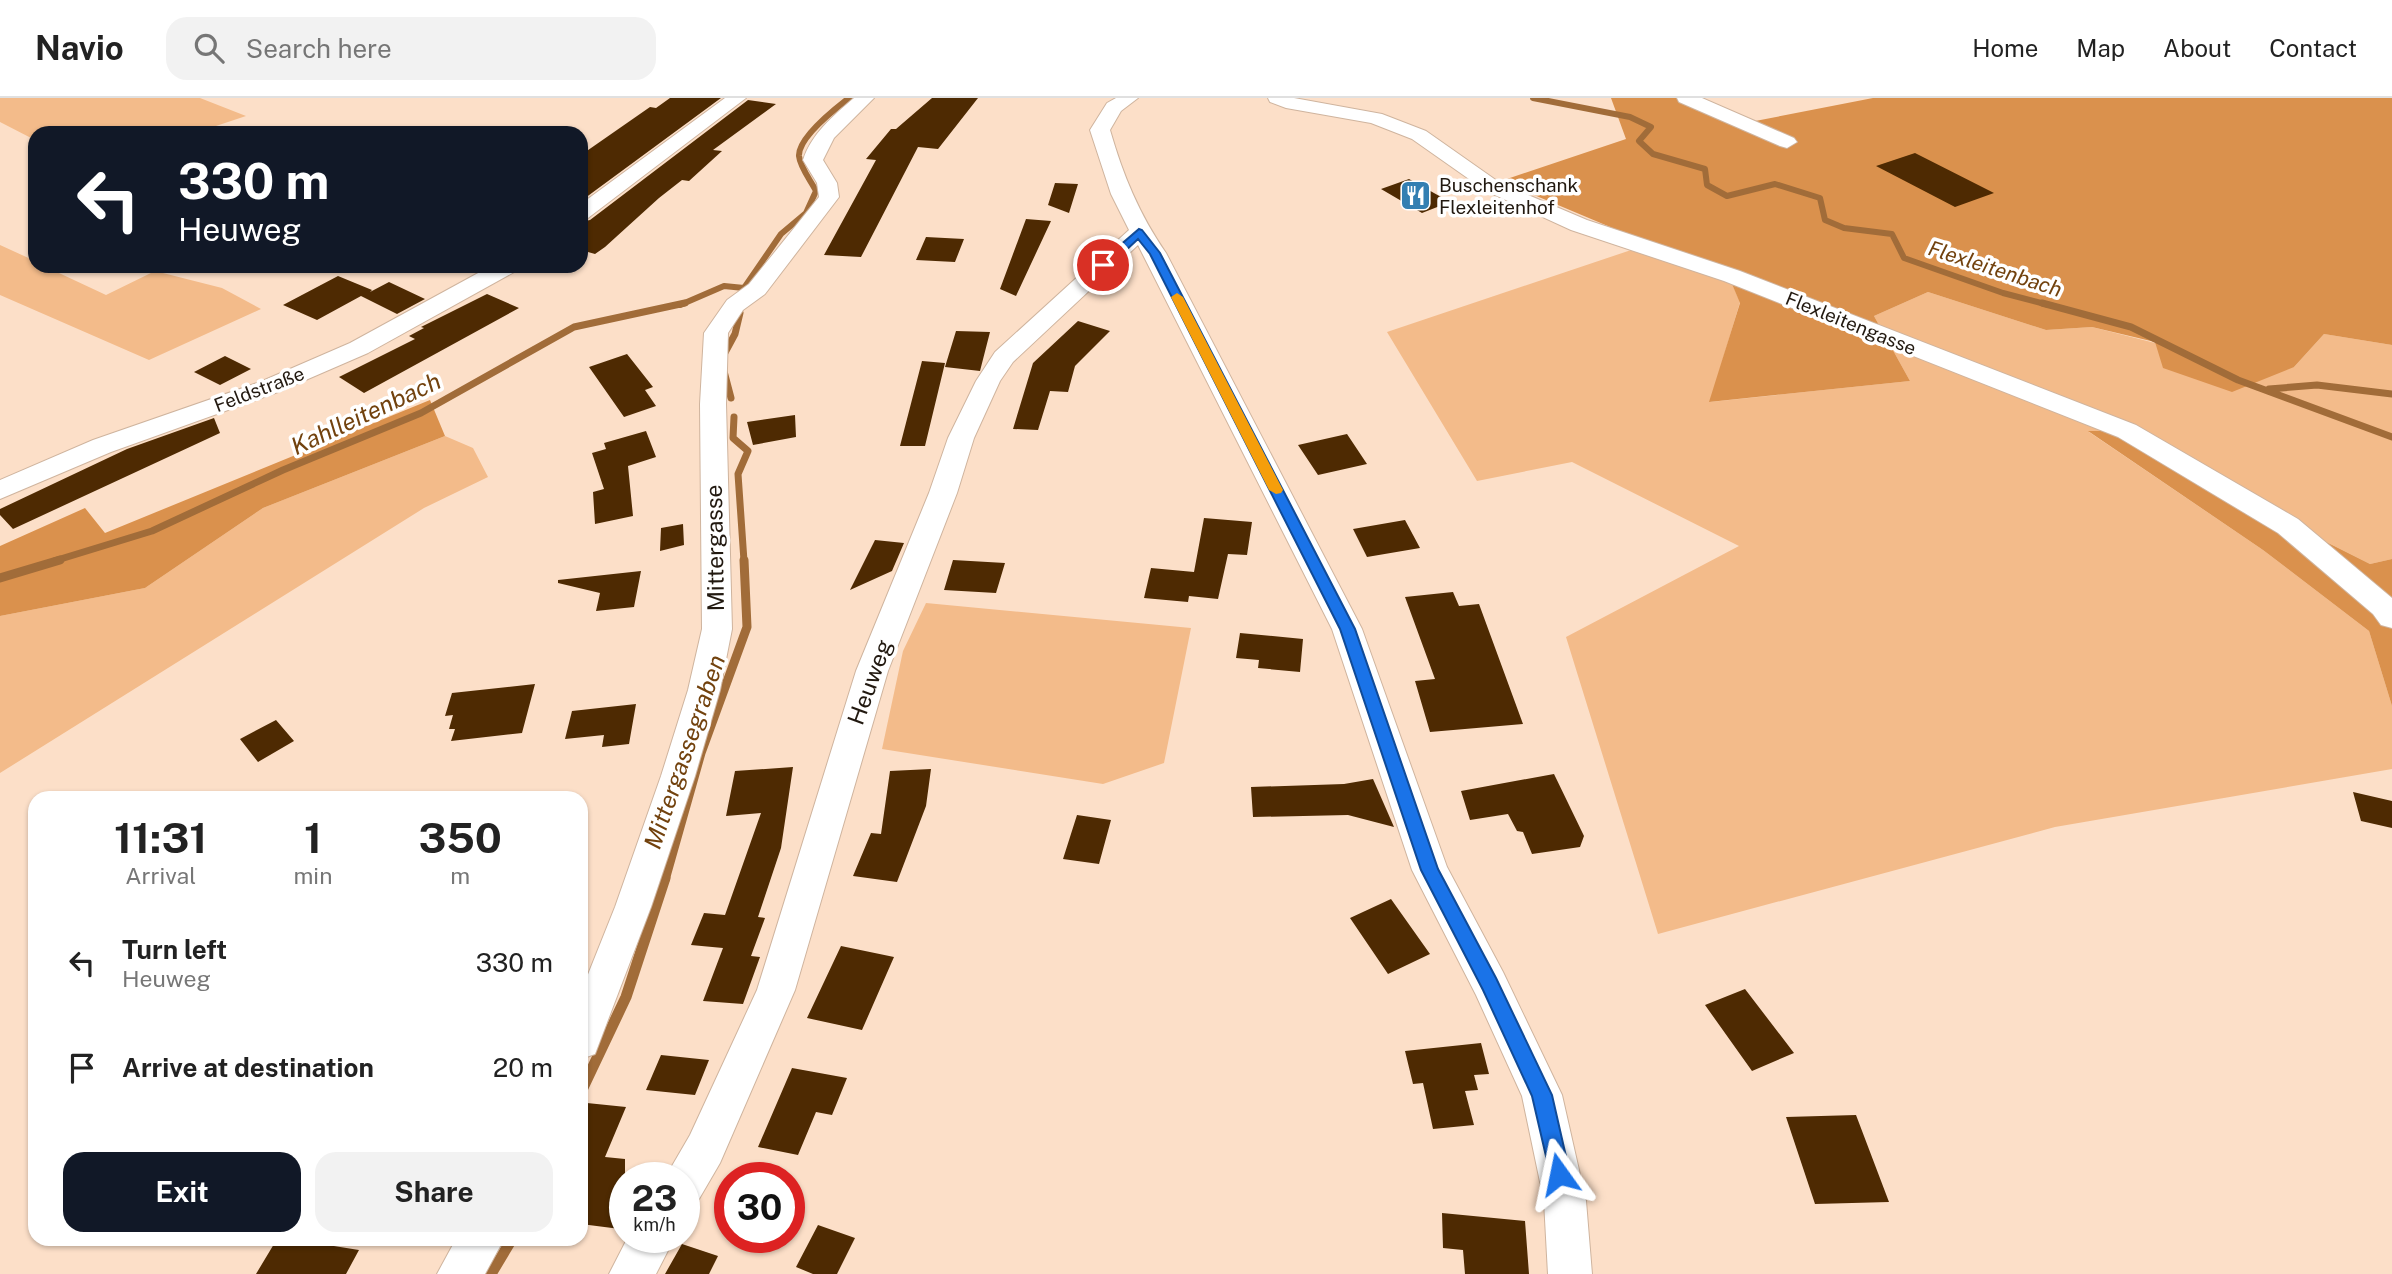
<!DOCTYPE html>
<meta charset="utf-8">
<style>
:root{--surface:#fff;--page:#f2f2f2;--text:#222;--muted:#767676;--line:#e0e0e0;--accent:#111827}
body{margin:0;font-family:"Public Sans",sans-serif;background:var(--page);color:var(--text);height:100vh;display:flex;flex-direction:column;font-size:26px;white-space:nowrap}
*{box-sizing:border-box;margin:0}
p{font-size:23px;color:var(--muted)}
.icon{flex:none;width:38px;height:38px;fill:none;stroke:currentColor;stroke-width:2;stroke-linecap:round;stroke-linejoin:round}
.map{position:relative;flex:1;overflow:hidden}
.panel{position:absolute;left:28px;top:693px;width:560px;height:455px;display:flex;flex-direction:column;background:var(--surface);border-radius:21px;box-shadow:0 2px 5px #0004}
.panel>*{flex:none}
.guide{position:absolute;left:28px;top:28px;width:560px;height:147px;border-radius:21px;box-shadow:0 2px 5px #0004;background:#111827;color:#fff;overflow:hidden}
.speed{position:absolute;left:609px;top:1064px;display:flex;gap:14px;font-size:35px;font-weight:700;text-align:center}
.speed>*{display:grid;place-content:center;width:91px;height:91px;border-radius:50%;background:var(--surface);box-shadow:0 2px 5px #0004;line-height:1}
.speed small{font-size:18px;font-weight:400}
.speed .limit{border:10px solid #d22;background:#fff;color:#111}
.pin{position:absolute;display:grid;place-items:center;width:60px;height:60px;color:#fff;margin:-30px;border:4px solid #fff;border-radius:50%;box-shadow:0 2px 7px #0007}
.me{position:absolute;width:77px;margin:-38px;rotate:348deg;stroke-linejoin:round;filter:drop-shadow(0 0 5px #0008)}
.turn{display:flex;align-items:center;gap:24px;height:147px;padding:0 35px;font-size:32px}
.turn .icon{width:91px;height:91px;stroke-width:2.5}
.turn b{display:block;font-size:49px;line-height:60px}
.eta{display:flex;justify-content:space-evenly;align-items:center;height:119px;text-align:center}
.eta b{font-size:42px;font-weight:700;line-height:49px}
.cta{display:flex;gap:14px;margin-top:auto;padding:14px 35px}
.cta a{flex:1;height:80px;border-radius:21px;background:var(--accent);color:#fff;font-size:28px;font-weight:700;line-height:80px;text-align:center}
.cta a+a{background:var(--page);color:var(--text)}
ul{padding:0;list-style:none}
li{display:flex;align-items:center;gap:21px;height:105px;padding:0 35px}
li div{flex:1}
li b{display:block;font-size:26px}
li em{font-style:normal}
header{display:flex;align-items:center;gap:42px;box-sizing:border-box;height:98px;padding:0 35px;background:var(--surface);border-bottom:2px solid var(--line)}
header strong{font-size:33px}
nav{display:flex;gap:38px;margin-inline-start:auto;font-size:24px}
.search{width:490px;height:63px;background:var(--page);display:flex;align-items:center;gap:18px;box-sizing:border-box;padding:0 24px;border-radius:21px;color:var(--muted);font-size:26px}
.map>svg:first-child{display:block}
.green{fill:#f3bb8a}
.forest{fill:#da914d}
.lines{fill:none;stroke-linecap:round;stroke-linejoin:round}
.stream-far3{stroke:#a16c39;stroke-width:6}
.stream-far2{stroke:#a16c39;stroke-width:7}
.stream-far1{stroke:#a16c39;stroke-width:9}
.stream{stroke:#a16c39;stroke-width:11}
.building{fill:#4e2a02}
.minor-casing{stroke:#cfb49e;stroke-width:2}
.minor{fill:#fff;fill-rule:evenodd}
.route{fill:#1a73e8;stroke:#114b97;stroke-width:2}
.slow{fill:#f59e0b}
.labels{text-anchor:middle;stroke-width:7;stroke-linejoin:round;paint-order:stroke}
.far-poi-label{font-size:19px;fill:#221910;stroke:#fff;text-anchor:start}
.far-street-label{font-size:19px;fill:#221910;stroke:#fff}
.far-water-label{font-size:21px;font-style:italic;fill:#72420e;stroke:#fff}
.street-label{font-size:23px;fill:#221910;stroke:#fff}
.water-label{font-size:24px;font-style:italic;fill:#72420e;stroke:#fff}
</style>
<header>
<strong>Navio</strong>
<div class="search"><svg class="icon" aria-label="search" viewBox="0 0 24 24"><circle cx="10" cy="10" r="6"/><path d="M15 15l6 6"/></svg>Search here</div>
<nav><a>Home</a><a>Map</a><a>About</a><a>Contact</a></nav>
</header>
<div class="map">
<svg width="2392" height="1176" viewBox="0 0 2392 1176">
<rect width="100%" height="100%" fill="#fcdfc8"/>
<!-- green -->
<path class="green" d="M0 0H200L246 18 195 35H35V42L0 24Z
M1649 146 1729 179 1740 204 1710 304 1910 283 1874 218 1928 194 2046 232 2092 229 2155 245 2294 269 2324 236 2392 247V461L2370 466 2107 333 2089 334 2263 452 2369 533 2392 608V671L2055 729 1658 836 1566 539 1739 448 1572 364 1477 383 1387 234Z
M0 147 35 163V168H44L106 197 155 173 222 190 261 211 149 262 0 197Z
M445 338 473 350 488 379 424 410 0 675V518L145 490 263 410Z
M926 505 1191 530 1164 665 1103 686 882 651 903 553Z"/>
<!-- forest -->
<path class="forest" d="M1611 0H1701L1750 24 1873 0H2392V247L2324 236 2294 269 2232 294 2163 270 2155 244 2092 229 2046 232 1928 194 1874 218 1910 283 1709 304 1740 205 1729 179 1501 83 1626 41Z
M430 302 445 338 263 410 145 490 0 518V448L85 410 105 435Z
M2088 333H2106L2370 466 2392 461V608L2369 533 2263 452Z"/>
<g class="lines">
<!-- stream-far3 -->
<path class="stream-far3" d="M1533 0 1630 19 1651 29 1639 43 1653 56 1705 71 1707 87 1727 98 1775 86 1820 100 1825 122 1844 130 1892 136 1904 160 2003 195 2049 207
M680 207 724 188 744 190 781 136 806 115 816 93C811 83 800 69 799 58 798 40 836 10 849 0"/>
<!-- stream-far2 -->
<path class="stream-far2" d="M2042 205 2131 229 2238 282 2392 339
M2269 291 2317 287 2392 296
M731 300 721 262 735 236 740 215
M734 319 733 340 748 353 738 376 744 463
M54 463 152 433 283 372 421 315 574 229 685 205"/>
<!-- stream-far1 -->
<path class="stream-far1" d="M0 480 60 462
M665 782 701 655 747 529 744 462"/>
<!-- stream -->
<path class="stream" d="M581 994 626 899 665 780
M491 1176 512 1141"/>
</g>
<!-- building -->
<path class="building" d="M670 0H721L581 103V57L650 9 656 10Z
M932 0H978L938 51 918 49 861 159 824 157 876 62 866 61 891 31H896Z
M748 2 776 6 713 52 722 53 689 83 682 82 659 100 605 149 595 156 581 152V124L590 122Z
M1915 55 1994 95 1955 109 1876 68Z
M1409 81 1450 104 1422 115 1381 91Z
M1055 85 1078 86 1069 115 1048 107Z
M1026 121 1051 123 1016 198 1000 191Z
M926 139 964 141 955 164 916 162Z
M338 178 372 192 370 194 389 184 425 201 397 216 361 198 317 222 283 207Z
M487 196 519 210 364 295 339 279 415 241 409 238 424 230 421 229Z
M1078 223 1110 233 1075 268 1068 294 1050 293 1038 332 1013 331 1033 265Z
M956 233 990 234 980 273 945 269Z
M627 256 653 289 645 292 656 308 624 319 589 269Z
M225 258 251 271 220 287 194 274Z
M922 263 945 265 925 348H900Z
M795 317 796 339 753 347 747 324Z
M214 320 220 335 13 431 0 417V411L127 351Z
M646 333 656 359 628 368 633 418 595 426 593 394 604 391 592 355 606 351 604 345Z
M1347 336 1367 366 1318 377 1298 347Z
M1204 420 1252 424 1247 457 1228 456 1218 501 1189 498 1188 504 1144 500 1151 470 1194 474Z
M1405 422 1420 450 1367 459 1353 431Z
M683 426 684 447 660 453 661 430Z
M875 442 904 445 892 473 850 492Z
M953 462 1005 465 996 495 944 492Z
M641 473 634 509 596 513 600 495 558 485V482Z
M1453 494 1459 508 1479 506 1523 626 1430 634 1415 583 1435 581 1405 499Z
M1240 535 1303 541 1300 574 1258 570 1259 562 1236 560Z
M535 586 522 635 451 643 455 631H449L453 617 445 618 452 595Z
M636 606 629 646 602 649 604 637 565 641 572 613Z
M276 622 294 643 258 664 240 641Z
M793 669 781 750 758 819 765 820 751 858 760 859 743 906 703 903 723 850 691 847 704 815 725 817 761 715 726 718 735 673Z
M931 671 926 708 897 784 853 778 871 735 881 736 890 673Z
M1554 676 1584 738 1580 749 1532 756 1523 734 1517 733 1508 716 1470 722 1461 693Z
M1373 681 1394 729 1348 717 1253 719 1251 689 1344 686Z
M2353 694 2392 703V730L2361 723Z
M1077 717 1111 722 1099 766 1063 761Z
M1391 801 1430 856 1388 876 1350 820Z
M841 848 894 859 862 932 807 920Z
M1745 891 1794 955 1752 973 1705 907Z
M1481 945 1489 976 1474 977 1478 992 1465 993 1474 1027 1433 1031 1423 985 1413 986 1405 953Z
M661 957 709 962 695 997 646 992Z
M792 970 847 980 832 1017 816 1014 798 1057 758 1049Z
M587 1005 626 1009 605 1059 625 1061V1118L620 1131 581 1126V1019Z
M1856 1017 1889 1104 1815 1106 1786 1019Z
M1442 1115 1525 1123 1529 1176H1465L1463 1152 1443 1150Z
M818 1127 855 1140 837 1176H813L796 1169Z
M277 1141H290L359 1152 346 1176H256Z
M682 1146 718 1158 709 1176H665Z"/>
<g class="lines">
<defs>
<path id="minor" d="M725 0H746L588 120 581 122V106Z
M854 0H874L834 40 823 62 837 85 839 99 765 196 743 212 728 235 726 306 732 531 720 592 695 678 651 809 595 956 581 961V894L615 809 661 678 688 592 702 531 700 306 704 235 727 202 749 186 819 99 817 85 803 62C812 35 833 18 854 0Z
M1116 0H1138L1121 13 1110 32C1123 77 1139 116 1166 155L1362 531 1447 769 1503 874 1562 997 1586 1103 1592 1176H1548L1544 1103 1522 998 1476 897 1412 772 1332 531 1138 147 1013 264 1000 283 974 340 957 395 888 573 795 892 720 1065 699 1101 684 1107V1080H665L690 1037 757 892 856 573 929 395 948 340 976 283 995 254 1129 132 1111 96 1090 32 1107 5Z
M1268 0H1294L1382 16 1426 33 1500 85 1587 122 1740 173 2136 327 2298 421 2392 500V530L2381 527 2373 516 2278 435 2118 339 1724 183 1571 132 1486 93 1412 41 1371 25 1286 10 1270 4Z
M1677 0H1702L1794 40 1797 44 1787 50 1780 48 1679 4Z
M491 168H519L516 173 368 255 278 294 111 354 0 401V382L93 342 260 284 350 245Z
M628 1139H675L656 1176H609Z
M456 1141H504L485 1176H437Z"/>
</defs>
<!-- minor casing -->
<use href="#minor" class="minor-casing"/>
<!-- minor -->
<use href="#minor" class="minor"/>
</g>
<!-- route -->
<path class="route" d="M1139 131 1142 132 1160 155 1355 531 1438 771 1496 880 1552 997 1570 1076 1567 1084 1559 1087 1552 1084 1532 998 1483 892 1421 772 1340 531 1150 156 1138 141 1107 170 1097 167Z"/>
<!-- slow -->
<path class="slow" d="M1177 195 1183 199 1283 392 1281 395 1276 396 1269 392 1171 199Z"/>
<!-- icons -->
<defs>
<symbol id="restaurant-square" viewBox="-11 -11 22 22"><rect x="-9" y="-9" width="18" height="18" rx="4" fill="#337fb2" stroke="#fff"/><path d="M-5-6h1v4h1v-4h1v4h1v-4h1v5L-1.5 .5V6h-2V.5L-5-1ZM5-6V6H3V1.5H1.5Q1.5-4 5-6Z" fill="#fff"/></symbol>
</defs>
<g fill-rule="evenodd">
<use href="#restaurant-square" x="1398" y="80" width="35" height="35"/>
</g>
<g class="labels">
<!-- far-poi labels -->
<g class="far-poi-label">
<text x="1439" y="94">Buschenschank<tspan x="1439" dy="22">Flexleitenhof</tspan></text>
</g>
<!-- far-street labels -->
<g class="far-street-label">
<text transform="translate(1851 225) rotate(22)" y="7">Flexleitengasse</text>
<text transform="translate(259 291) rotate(-21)" y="7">Feldstraße</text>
</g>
<!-- far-water labels -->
<g class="far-water-label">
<text transform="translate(1995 171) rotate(18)" y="7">Flexleitenbach</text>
</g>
<!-- street labels -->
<g class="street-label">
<text transform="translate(715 450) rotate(-91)" y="8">Mittergasse</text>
<text transform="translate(870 584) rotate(-70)" y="8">Heuweg</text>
</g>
<!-- water labels -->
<g class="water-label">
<text transform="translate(366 316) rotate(-25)" y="8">Kahlleitenbach</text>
<text transform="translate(685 654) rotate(-71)" y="8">Mittergassegraben</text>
</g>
</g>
</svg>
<div class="speed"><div>23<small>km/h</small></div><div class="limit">30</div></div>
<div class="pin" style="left:1103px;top:167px;background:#d93025"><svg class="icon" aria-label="arrive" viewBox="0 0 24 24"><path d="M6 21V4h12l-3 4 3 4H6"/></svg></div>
<svg class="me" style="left:1559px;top:1076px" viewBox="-20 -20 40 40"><path d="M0-17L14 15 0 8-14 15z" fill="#1a73e8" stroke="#fff" stroke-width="4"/></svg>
<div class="guide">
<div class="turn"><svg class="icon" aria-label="left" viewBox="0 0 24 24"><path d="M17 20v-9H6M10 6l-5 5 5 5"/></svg><div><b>330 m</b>Heuweg</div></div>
</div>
<section class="panel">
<div class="eta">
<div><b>11:31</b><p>Arrival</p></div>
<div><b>1</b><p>min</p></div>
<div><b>350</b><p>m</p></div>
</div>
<ul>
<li><svg class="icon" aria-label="left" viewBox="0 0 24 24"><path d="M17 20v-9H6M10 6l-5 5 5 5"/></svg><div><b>Turn left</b><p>Heuweg</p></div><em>330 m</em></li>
<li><svg class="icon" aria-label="arrive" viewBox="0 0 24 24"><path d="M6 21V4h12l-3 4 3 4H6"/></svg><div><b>Arrive at destination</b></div><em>20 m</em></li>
</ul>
<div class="cta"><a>Exit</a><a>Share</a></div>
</section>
</div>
